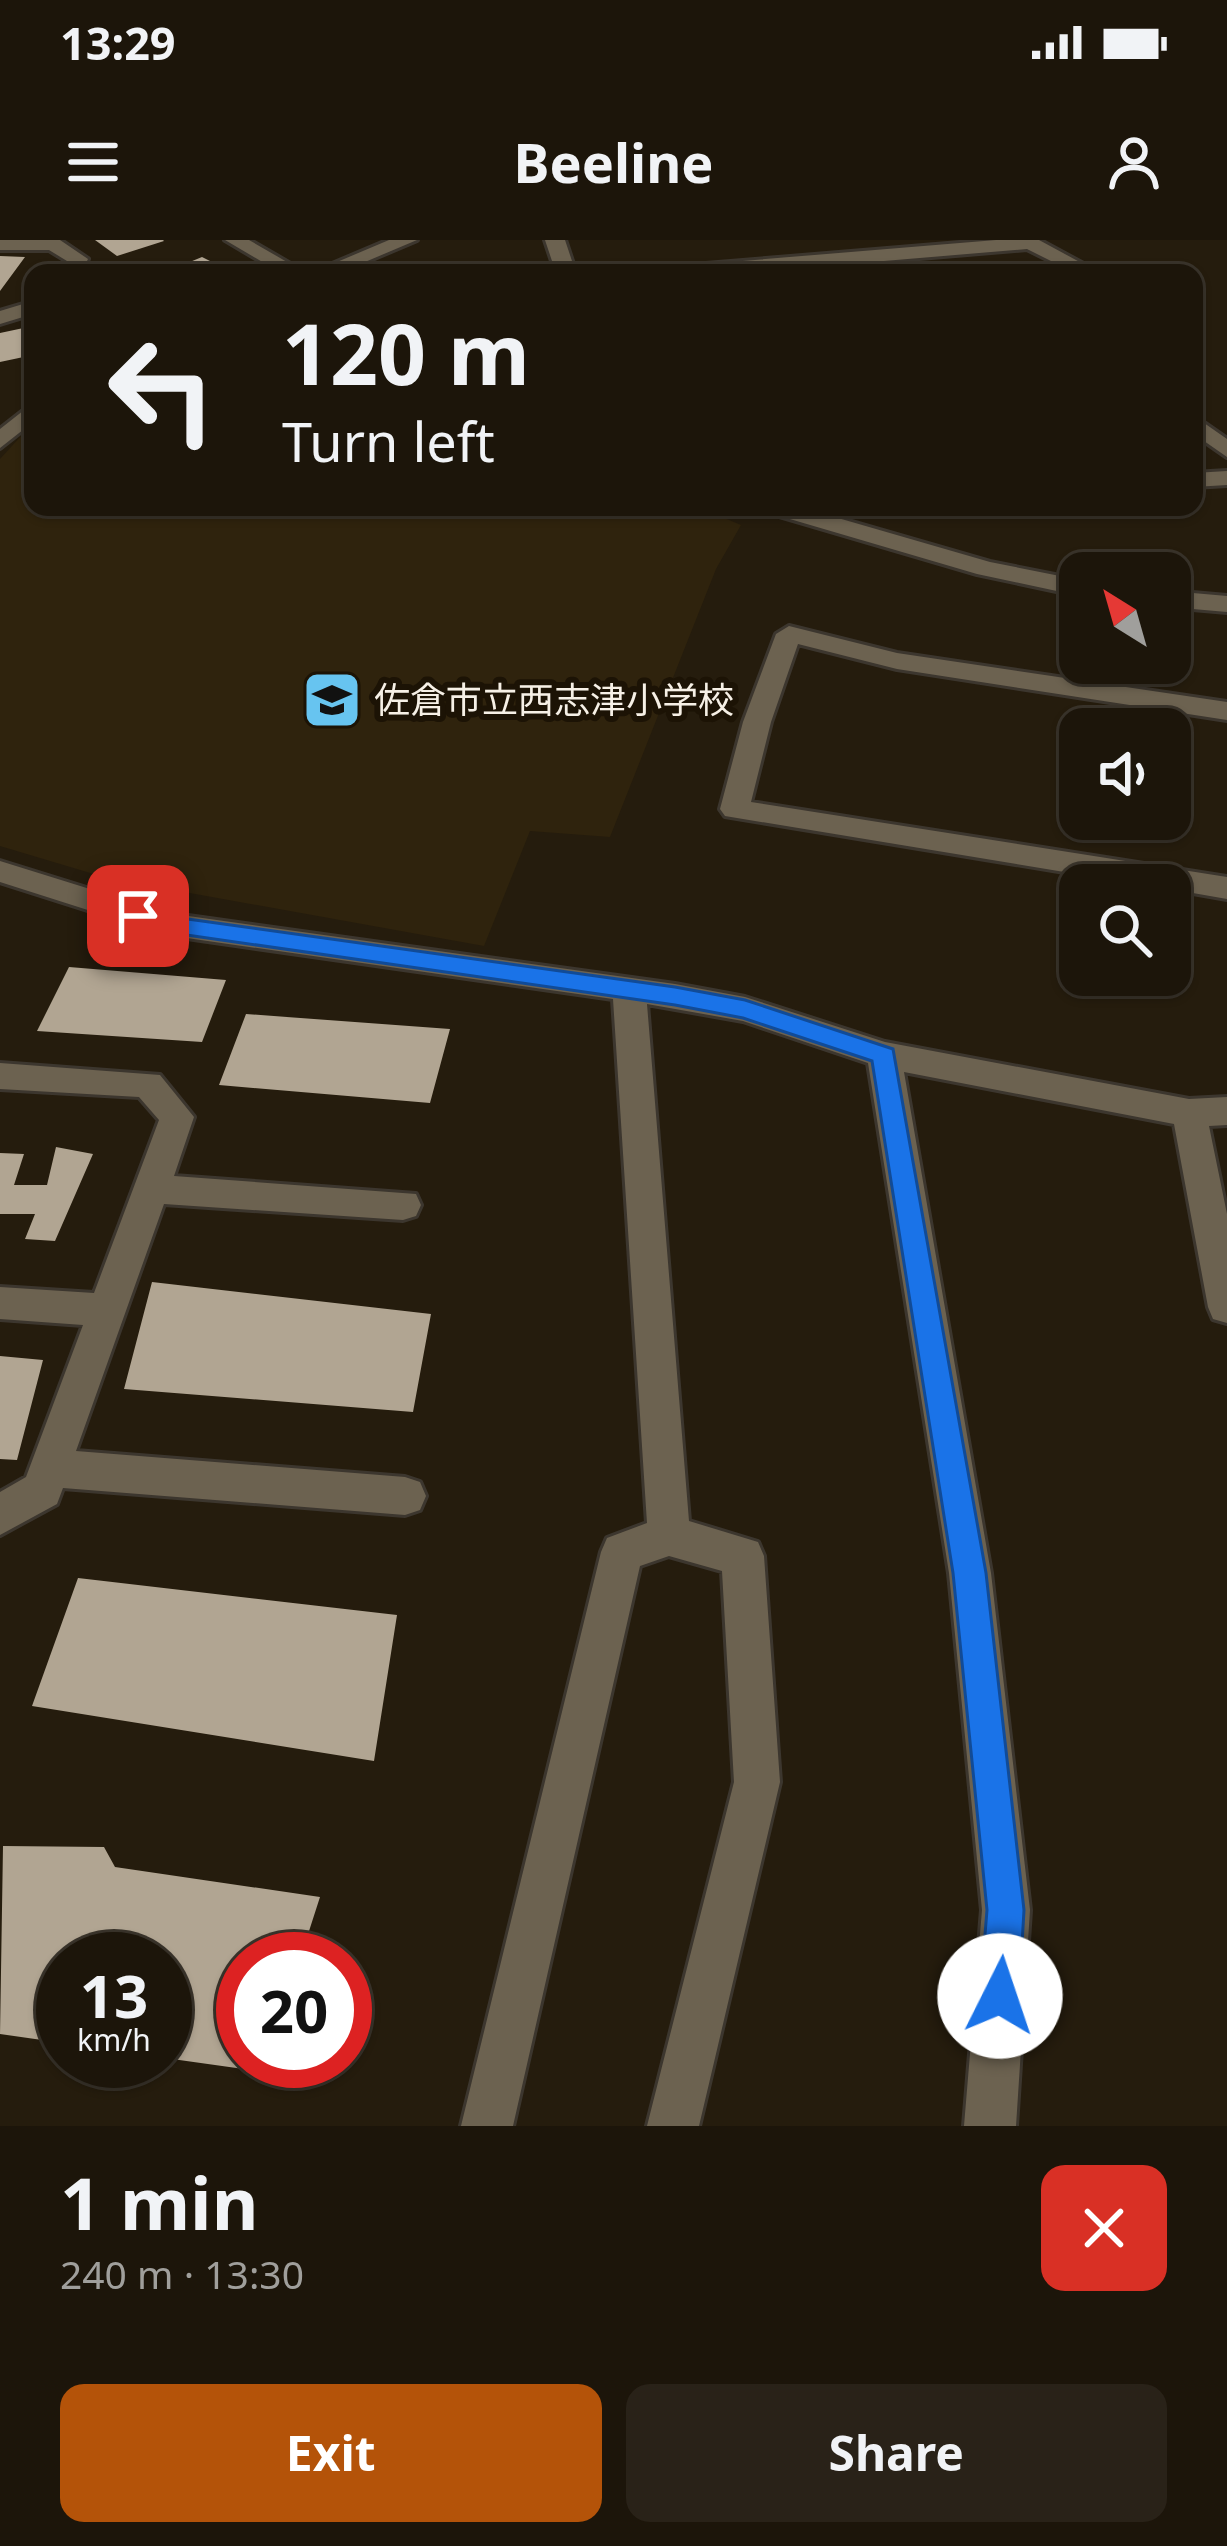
<!DOCTYPE html>
<meta charset="utf-8">
<style>
:root{--surface:#1c150a;--page:#292218;--text:#f1f3f6;--muted:#a09f9c;--line:#3a342b;--accent:#b45309}
body{margin:0;font-family:"Noto Sans","Noto Sans JP",sans-serif;background:var(--page);color:var(--text);height:100vh;display:flex;flex-direction:column;font-size:45px;white-space:nowrap}
*{box-sizing:border-box;margin:0}
p{font-size:39px;color:var(--muted)}
.icon{flex:none;width:66px;height:66px;fill:none;stroke:currentColor;stroke-width:2;stroke-linecap:round;stroke-linejoin:round}
.map{position:relative;height:1886px;overflow:hidden}
.drawer{display:flex;flex-direction:column;background:var(--surface);flex:1}
.drawer>*{flex:none}
.guide{position:absolute;left:24px;top:24px;width:1179px;height:252px;border-radius:24px;box-shadow:0 3px 9px #0004,0 0 0 3px var(--line);background:#1c150a;color:var(--text);overflow:hidden}
.needle{width:78px;rotate:323deg}
.buttons{position:absolute;left:1059px;top:312px;display:grid;gap:24px}
.buttons a{display:grid;place-items:center;width:132px;height:132px;border-radius:24px;background:var(--surface);box-shadow:0 3px 9px #0004,0 0 0 3px var(--line);font-size:60px}
.speed{position:absolute;left:36px;top:1692px;display:flex;gap:24px;font-size:60px;font-weight:700;text-align:center}
.speed>*{display:grid;place-content:center;width:156px;height:156px;border-radius:50%;background:var(--surface);box-shadow:0 3px 9px #0004,0 0 0 3px var(--line);line-height:1}
.speed small{font-size:30px;font-weight:400}
.speed .limit{border:18px solid #d22;background:#fff;color:#111}
.pin{position:absolute;display:grid;place-items:center;width:102px;height:102px;color:#fff;margin:-51px;border-radius:24px;box-shadow:0 6px 18px #0006}
.me{position:absolute;width:132px;margin:-66px;rotate:4deg;stroke-linejoin:round;filter:drop-shadow(0 0 9px #0008)}
.turn{display:flex;align-items:center;gap:42px;height:252px;padding:0 60px;font-size:54px}
.turn .icon{width:156px;height:156px;stroke-width:2.5}
.turn b{display:block;font-size:84px;line-height:102px}
.round{display:grid;place-items:center;flex:none;width:126px;height:126px;border-radius:24px;background:var(--page)}
.summary{display:flex;align-items:center;justify-content:space-between;height:204px;padding:0 60px}
h1{font-size:72px;font-weight:700;line-height:90px}
.cta{display:flex;gap:24px;margin-top:auto;padding:24px 60px}
.cta a{flex:1;height:138px;border-radius:24px;background:var(--accent);color:#fff;font-size:48px;font-weight:700;line-height:138px;text-align:center}
.cta a+a{background:var(--page);color:var(--text)}
.status{display:flex;justify-content:space-between;align-items:center;height:84px;padding:0 60px;background:var(--surface);direction:ltr}
.status svg{height:33px;fill:currentColor}
header{display:flex;justify-content:space-between;align-items:center;height:156px;padding:0 60px;background:var(--surface);font-size:54px;font-weight:700}
.map>svg:first-child{display:block}
.built{fill:#2f230d}
.building{fill:#b1a592}
.lines{fill:none;stroke-linecap:round;stroke-linejoin:round}
.minor-casing{stroke:#3c362e;stroke-width:6}
.minor{fill:#6c6250;fill-rule:evenodd}
.route{fill:#1a73e8;stroke:#114b97;stroke-width:3}
.labels{text-anchor:middle;stroke-width:12;stroke-linejoin:round;paint-order:stroke}
.far-poi-label{font-size:36px;fill:#f6f0e6;stroke:#1c1305;text-anchor:start}
</style>
<div class="status"><b>13:29</b><svg viewBox="0 0 49 12"><path d="M0 12V9h3v3zM5 12V6h3v6zM10 12V3h3v9zM15 12V0h3v12zM26 1h20v11H26zM47 4h2v5h-2z"/></svg></div>
<header><svg class="icon" aria-label="menu" viewBox="0 0 24 24"><path d="M4 6h16M4 12h16M4 18h16"/></svg>Beeline<svg class="icon" aria-label="person" viewBox="0 0 24 24"><circle cx="12" cy="8" r="4"/><path d="M4 21q1-7 8-7t8 7"/></svg></header>
<div class="map">
<svg width="1227" height="1886" viewBox="0 0 1227 1886">
<rect width="100%" height="100%" fill="#251c0d"/>
<!-- built -->
<path class="built" d="M33 183V267H698L741 285 716 329 610 597 530 591 484 706 107 638 0 606V219Z"/>
<!-- building -->
<path class="building" d="M95 0H163L164 1 117 16Z
M0 16 25 17 0 51Z
M202 17 234 33H163Z
M33 86V115L0 122V93Z
M69 727 226 740 202 802 37 791Z
M246 774 450 789 430 863 219 845Z
M56 907 93 914 55 1001 25 999 35 974H0V913L24 914 14 945H47Z
M152 1042 431 1074 413 1172 124 1149Z
M0 1116 43 1120 17 1220 0 1219Z
M78 1338 397 1375 374 1521 32 1466Z
M3 1606 104 1607 115 1627 320 1657 300 1719H243V1821H267L264 1832 165 1818V1719H63V1803L0 1794Z"/>
<g class="lines">
<defs>
<path id="minor" d="M0 0H60L88 19 81 33H61L67 21 49 10H0Z
M225 0H249L306 33H281Z
M389 0H417L339 33H311Z
M545 0H565L576 33H556Z
M996 0H1039L1100 33H1075L1027 9 740 33H659L669 27Z
M33 61V74L0 84V71Z
M33 163V182L0 208V189Z
M1194 176 1227 199V217L1194 194Z
M1227 231V245L1194 247V233Z
M762 267H800L990 322 1080 340V356L977 334 766 272Z
M1170 351 1227 356V372L1170 367Z
M789 386 897 413 1227 462V480L897 429 798 404 771 482 751 562 1227 637V659L1170 649V645H1143L725 576 720 569 743 482 776 394Z
M0 621 167 673 675 744 745 757 885 802 1189 859 1227 857V885L1209 886 1227 974V1083L1213 1079 1208 1067 1174 884 904 832 991 1333 1030 1670 1016 1886H964L982 1670 949 1333 868 823 743 781 647 764 689 1281 758 1302 764 1316 780 1542 699 1886H647L734 1542 722 1331 669 1316 640 1326 513 1886H461L601 1312 607 1298 647 1283 613 759 166 695 0 642Z
M0 823 160 835 194 877 174 936 416 954 421 965 416 976 403 980 164 964 76 1211 405 1237 420 1242 426 1256 420 1270 405 1275 63 1248 57 1264 0 1295V1252L26 1237 83 1085 0 1079V1047L94 1053 159 880 139 857 0 849Z"/>
</defs>
<!-- minor casing -->
<use href="#minor" class="minor-casing"/>
<!-- minor -->
<use href="#minor" class="minor"/>
</g>
<!-- route -->
<path class="route" d="M138 668 166 676 675 747 745 760 893 809 986 1333 1024 1670 1019 1756 1013 1770 1000 1776 986 1770 980 1756 987 1670 953 1333 872 821 743 778 675 765 166 692 130 682V670Z"/>
<!-- icons -->
<defs>
<symbol id="school-square" viewBox="-11 -11 22 22"><rect x="-9" y="-9" width="18" height="18" rx="4" fill="#67c4f0" stroke="#1c1305"/><path d="M0-5L7-2L0 1L-7-2ZM-4 1L0 2.5L4 1V4Q0 6-4 4Z" fill="#111"/></symbol>
</defs>
<g fill-rule="evenodd">
<use href="#school-square" x="299" y="427" width="66" height="66"/>
</g>
<g class="labels">
<!-- far-poi labels -->
<g class="far-poi-label">
<text x="374" y="473">佐倉市立西志津小学校</text>
</g>
</g>
</svg>
<div class="buttons">
<a><svg class="needle" viewBox="-14 -14 28 28"><path d="M0-13l5 13h-10z" fill="#e53935"/><path d="M0 13l5-13h-10z" fill="#a09f9c"/></svg></a>
<a><svg class="icon" aria-label="sound" viewBox="0 0 24 24"><path d="M4 9h4l5-4v14l-5-4H4zM17 9q2 3 0 6"/></svg></a>
<a><svg class="icon" aria-label="search" viewBox="0 0 24 24"><circle cx="10" cy="10" r="6"/><path d="M15 15l6 6"/></svg></a>
</div>
<div class="speed"><div>13<small>km/h</small></div><div class="limit">20</div></div>
<div class="pin" style="left:138px;top:676px;background:#d93025"><svg class="icon" aria-label="arrive" viewBox="0 0 24 24"><path d="M6 21V4h12l-3 4 3 4H6"/></svg></div>
<svg class="me" style="left:1000px;top:1756px" viewBox="-20 -20 40 40"><circle r="19" fill="#fff"/><path d="M0-13L10 11 0 6-10 11z" fill="#1a73e8"/></svg>
<div class="guide">
<div class="turn"><svg class="icon" aria-label="left" viewBox="0 0 24 24"><path d="M17 20v-9H6M10 6l-5 5 5 5"/></svg><div><b>120 m</b>Turn left</div></div>
</div>
</div>
<section class="drawer">
<div class="summary"><div><h1>1 min</h1><p>240 m · 13:30</p></div><a class="round" style="background:#d93025;color:#fff"><svg class="icon" aria-label="close" viewBox="0 0 24 24"><path d="M6 6l12 12M18 6L6 18"/></svg></a></div>
<div class="cta"><a>Exit</a><a>Share</a></div>
</section>
